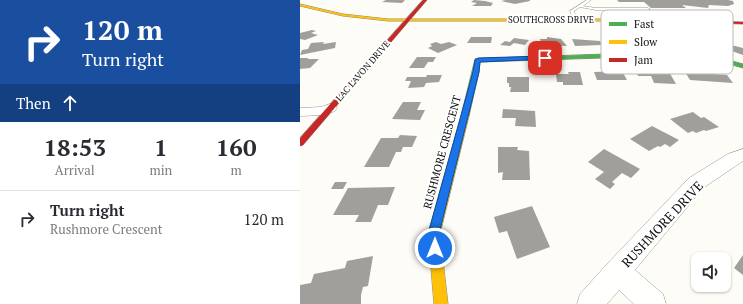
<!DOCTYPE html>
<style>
:root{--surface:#fff;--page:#f2f2f3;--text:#2b2b33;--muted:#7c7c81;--line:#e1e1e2}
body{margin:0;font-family:"PT Serif",serif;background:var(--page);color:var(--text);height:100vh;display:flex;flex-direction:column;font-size:15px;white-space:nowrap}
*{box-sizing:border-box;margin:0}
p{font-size:13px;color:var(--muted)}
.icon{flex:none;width:22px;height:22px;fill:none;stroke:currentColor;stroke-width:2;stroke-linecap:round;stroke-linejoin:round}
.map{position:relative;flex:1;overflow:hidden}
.details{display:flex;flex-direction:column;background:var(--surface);width:300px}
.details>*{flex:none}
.top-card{background:#1a4fa0;color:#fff;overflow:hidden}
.fabs{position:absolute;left:391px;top:252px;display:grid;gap:8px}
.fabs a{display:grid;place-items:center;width:40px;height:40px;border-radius:8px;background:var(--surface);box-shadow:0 1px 3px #0004;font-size:20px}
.pin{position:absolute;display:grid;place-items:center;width:34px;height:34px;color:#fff;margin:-17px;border-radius:8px;box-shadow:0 2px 6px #0006}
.me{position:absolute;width:44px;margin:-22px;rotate:0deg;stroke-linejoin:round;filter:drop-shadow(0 0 3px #0008)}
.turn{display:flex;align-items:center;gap:14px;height:84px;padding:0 16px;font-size:18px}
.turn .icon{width:52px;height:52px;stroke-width:2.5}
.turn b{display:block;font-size:28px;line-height:34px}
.then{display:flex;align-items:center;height:38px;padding:0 16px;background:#0003;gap:8px;font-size:15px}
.eta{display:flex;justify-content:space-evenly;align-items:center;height:68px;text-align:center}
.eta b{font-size:24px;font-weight:700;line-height:28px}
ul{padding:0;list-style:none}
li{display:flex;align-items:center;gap:12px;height:56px;padding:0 16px;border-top:1px solid var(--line)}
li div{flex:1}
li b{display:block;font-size:15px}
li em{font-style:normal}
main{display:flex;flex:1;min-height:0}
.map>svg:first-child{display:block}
.building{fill:#a19f9c}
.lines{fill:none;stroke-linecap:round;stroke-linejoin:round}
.lane-casing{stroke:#979795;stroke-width:1}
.street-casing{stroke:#979795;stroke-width:1}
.fast-casing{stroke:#8e8d8b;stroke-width:1}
.slow-casing{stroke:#8e8d8b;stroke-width:1}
.jam-casing{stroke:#8e8d8b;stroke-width:1}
.lane{fill:#fffffe;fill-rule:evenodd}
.street{fill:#fffffe;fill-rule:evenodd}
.fast{fill:#4caf50;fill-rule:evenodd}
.slow{fill:#ffc107;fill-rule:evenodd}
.jam{fill:#c62828;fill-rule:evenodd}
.route{fill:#1a73e8;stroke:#114b97}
.labels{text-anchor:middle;stroke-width:4;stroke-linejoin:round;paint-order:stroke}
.far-street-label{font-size:9px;fill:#111;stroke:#fff}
.street-label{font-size:11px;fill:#111;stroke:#fff}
.near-street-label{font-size:13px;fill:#111;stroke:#fff}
.key{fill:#fff;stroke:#b8b8b8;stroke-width:1}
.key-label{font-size:11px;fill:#111}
</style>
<main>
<section class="details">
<div class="top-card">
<div class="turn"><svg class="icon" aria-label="right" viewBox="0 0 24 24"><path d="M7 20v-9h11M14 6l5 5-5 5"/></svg><div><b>120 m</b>Turn right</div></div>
<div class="then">Then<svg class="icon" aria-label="ahead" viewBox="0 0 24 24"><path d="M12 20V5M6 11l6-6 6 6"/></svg></div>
</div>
<div class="eta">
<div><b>18:53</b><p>Arrival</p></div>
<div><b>1</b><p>min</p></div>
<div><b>160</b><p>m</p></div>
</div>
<ul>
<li><svg class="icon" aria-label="right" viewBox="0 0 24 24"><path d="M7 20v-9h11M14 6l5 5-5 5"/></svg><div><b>Turn right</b><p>Rushmore Crescent</p></div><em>120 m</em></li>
</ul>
</section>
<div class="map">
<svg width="443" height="304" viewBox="0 0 443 304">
<rect width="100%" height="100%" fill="#fdfcf7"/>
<!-- building -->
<path class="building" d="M86 0H105L102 3 82 2Z
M174 0 185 1 193 3 191 6H172L177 3 171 2Z
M206 0H230V1L215 4 201 1Z
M317 0H428L433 1 434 4 428 6 409 5 408 8 382 5 386 8H351L344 2H319Z
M12 30 16 31 11 33 18 35 5 40 0 39V33Z
M171 37H192L191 43H167Z
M247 37 261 39 267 46 242 45 240 39H247Z
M214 38 229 40 225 45 214 43 210 46 200 45 205 41 210 42Z
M272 39 300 41 302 45 275 46Z
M24 42 23 44 36 42 35 48 0 55 2 50 8 49 11 43Z
M136 42 141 44 149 42 157 45 138 53 128 48 132 46 130 44Z
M427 44 443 48V55L423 48Z
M117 57H136L133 62H128L124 68H109Z
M0 58H9L7 59H19L10 68 0 69Z
M355 70H368L376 84 354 83 351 76H338L336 71 357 72Z
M322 71 327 80H297L294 72Z
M268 72H280L283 85H263V82H257L256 74H269Z
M385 72 427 75 433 83 390 80Z
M127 75H142L139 82 126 83 124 87 108 88 111 81H105L107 77H126Z
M207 77H229V92H210L211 87H209V83H207Z
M103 102H121L117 110H125L120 120 92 119Z
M203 109 235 111 236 127 215 126 216 118H202Z
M393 112 401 118 404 117 419 127 406 131 404 130 396 133 393 131 388 133 370 119Z
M352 126 379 140 370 147 365 144 360 147 358 146 349 151 330 139Z
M100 135 117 136 112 147H103L101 152H96L89 167H64L81 138H98Z
M198 147H218L217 150 229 151 230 180H202L203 172 198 173Z
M304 149 340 169 331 178 322 173 312 182 315 184 310 189 295 179 304 172 288 162Z
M35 182H47L43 189H31Z
M95 187 88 205H78L71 222H55L59 215H33L48 188Z
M232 206 250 247 217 259 207 231 199 233 194 217Z
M443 255V275L434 268Z
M73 256 68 286 63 287 61 295V304H0V285L11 283 14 274 45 268 47 261Z"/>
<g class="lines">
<defs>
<path id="lane" d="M287 0H291L283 6 296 8H348L350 9 348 10H296L280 7 274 11 277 20 274 21 270 11Z"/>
<path id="street" d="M30 104 35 105 37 108 35 111 24 115 0 116V108L21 107Z
M443 149V161L403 188 335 270 363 294 366 304H334L319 290 307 304H277L280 294 309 262 389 178 428 154Z"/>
<path id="fast" d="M334 53 425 59 443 64V68L425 63 334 57 180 62 179 72 169 116 165 118 161 116 175 59Z"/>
<path id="slow" d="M0 4 43 14 88 19H335L337 20 335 21H88L43 16 0 6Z
M162 114H168L169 116 140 234 148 304H134L128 234Z"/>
<path id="jam" d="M123 0H127L3 145 0 146V138Z
M335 19 443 22V24L333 21Z"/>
</defs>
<!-- lane casing -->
<use href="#lane" class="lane-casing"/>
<!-- street casing -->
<use href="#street" class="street-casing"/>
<!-- fast casing -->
<use href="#fast" class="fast-casing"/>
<!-- slow casing -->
<use href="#slow" class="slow-casing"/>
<!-- jam casing -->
<use href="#jam" class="jam-casing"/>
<!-- lane -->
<use href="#lane" class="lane"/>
<!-- street -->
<use href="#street" class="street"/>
<!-- fast -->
<use href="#fast" class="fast"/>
<!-- slow -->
<use href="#slow" class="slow"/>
<!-- jam -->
<use href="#jam" class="jam"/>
</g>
<!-- route -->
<path class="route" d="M245 56 248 58 247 59 180 62 179 72 139 234 141 248 139 252 135 254 131 252 128 234 173 72 175 60 178 58Z"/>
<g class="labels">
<!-- far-street labels -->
<g class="far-street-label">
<text x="251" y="23">SOUTHCROSS DRIVE</text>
<text transform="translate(63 71) rotate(-49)" y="3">LAC LAVON DRIVE</text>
</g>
<!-- street labels -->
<g class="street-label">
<text transform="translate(142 152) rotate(-75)" y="4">RUSHMORE CRESCENT</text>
</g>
<!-- near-street labels -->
<g class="near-street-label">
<text transform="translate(362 224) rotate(-47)" y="5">RUSHMORE DRIVE</text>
</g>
</g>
<!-- legend -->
<rect x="301" y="10" width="132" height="64" rx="6" class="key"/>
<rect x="309" y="22" width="18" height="4" fill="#4caf50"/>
<rect x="309" y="40" width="18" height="4" fill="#ffc107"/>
<rect x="309" y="58" width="18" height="4" fill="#c62828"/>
<g class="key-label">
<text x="334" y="28">Fast</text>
<text x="334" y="46">Slow</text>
<text x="334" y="64">Jam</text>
</g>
</svg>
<div class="fabs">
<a><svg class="icon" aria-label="sound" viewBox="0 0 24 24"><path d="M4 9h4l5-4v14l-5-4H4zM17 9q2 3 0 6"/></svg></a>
</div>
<div class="pin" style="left:245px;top:58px;background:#d93025"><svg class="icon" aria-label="arrive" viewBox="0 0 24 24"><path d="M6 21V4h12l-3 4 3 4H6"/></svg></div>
<svg class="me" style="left:135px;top:248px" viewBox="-20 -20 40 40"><circle r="17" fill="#1a73e8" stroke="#fff" stroke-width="3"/><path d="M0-11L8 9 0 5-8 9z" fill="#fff"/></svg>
</div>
</main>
